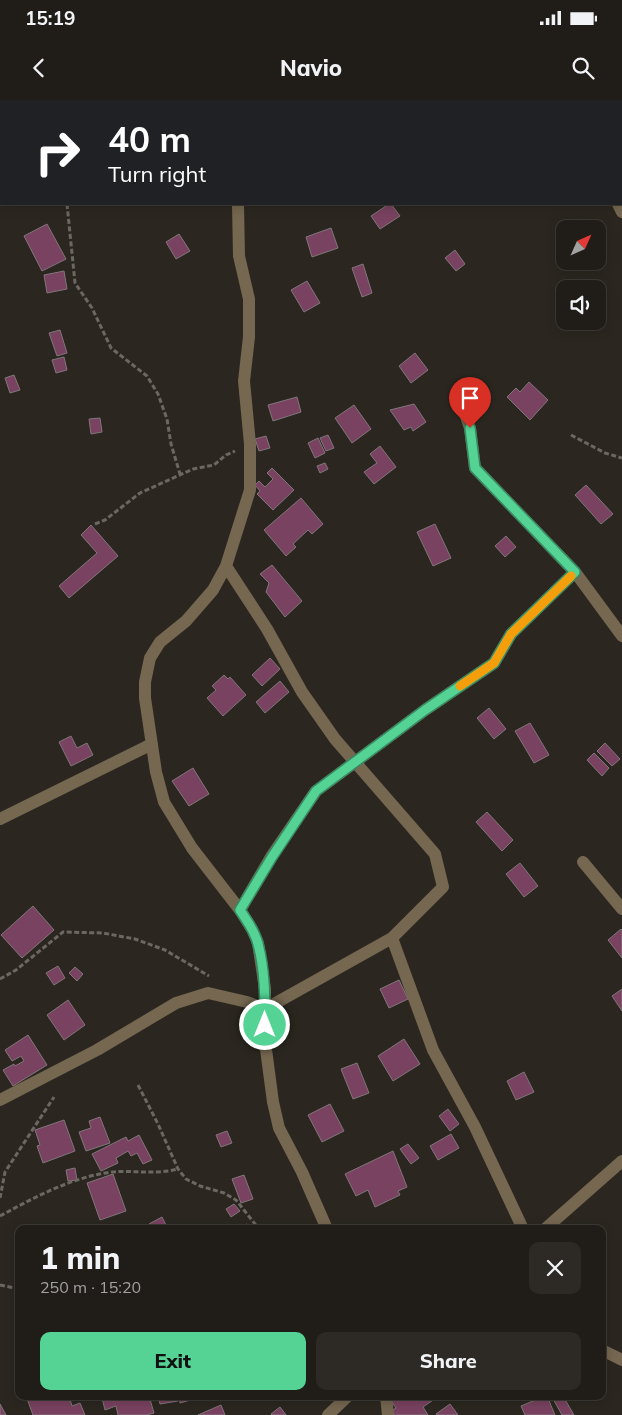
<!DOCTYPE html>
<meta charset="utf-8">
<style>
:root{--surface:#201d18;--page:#2d2a25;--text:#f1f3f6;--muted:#a2a2a2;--line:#3d3b37;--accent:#54d395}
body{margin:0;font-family:Mulish,sans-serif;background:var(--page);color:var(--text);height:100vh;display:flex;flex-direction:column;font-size:19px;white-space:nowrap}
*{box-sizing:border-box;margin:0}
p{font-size:16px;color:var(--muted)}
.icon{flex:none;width:28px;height:28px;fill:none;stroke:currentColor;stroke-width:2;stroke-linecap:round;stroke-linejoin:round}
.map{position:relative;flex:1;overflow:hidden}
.panel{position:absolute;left:15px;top:1125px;width:591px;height:175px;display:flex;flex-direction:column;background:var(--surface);border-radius:10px;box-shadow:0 2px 12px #0003,0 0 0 1px var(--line)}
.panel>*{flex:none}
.hud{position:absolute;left:0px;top:0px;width:622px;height:105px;box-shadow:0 2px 12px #0003,0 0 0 1px var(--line);background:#202124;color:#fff;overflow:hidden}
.needle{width:32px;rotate:45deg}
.controls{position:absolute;left:556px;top:120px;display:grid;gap:10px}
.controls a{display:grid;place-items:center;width:50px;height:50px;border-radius:10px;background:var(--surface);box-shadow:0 2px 12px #0003,0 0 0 1px var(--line);font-size:25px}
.pin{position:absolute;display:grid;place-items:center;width:42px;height:42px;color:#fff;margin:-51px -21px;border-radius:50% 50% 50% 0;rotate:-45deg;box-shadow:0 0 5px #0007}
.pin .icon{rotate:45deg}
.me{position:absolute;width:55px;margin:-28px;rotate:0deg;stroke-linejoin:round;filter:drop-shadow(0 0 4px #0008)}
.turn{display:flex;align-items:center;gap:18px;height:105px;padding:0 25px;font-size:22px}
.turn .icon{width:65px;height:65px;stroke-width:2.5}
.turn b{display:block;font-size:35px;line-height:42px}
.round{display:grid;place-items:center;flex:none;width:52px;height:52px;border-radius:10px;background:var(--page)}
.head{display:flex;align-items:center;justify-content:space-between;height:85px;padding:0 25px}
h1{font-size:30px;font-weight:800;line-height:38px}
.cta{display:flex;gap:10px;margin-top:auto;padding:10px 25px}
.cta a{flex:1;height:58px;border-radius:10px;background:var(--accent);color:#111;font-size:20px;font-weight:800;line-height:58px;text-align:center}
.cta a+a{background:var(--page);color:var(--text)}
.status{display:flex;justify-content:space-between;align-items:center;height:35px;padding:0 25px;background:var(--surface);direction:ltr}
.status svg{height:14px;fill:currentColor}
header{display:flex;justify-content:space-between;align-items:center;height:65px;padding:0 25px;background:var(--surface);font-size:22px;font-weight:800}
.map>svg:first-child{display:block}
.building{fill:#794260;stroke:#80767a}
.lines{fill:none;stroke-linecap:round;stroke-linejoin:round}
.path{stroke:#6b6761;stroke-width:3;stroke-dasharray:5 2.5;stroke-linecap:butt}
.minor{stroke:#756750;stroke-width:12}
.route-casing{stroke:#378961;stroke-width:12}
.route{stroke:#54d395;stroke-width:9}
.slow{stroke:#f59e0b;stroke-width:9}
</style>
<div class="status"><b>15:19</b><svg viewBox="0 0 49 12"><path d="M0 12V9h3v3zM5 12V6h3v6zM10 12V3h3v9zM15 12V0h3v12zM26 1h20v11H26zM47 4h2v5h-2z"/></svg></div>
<header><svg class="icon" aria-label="back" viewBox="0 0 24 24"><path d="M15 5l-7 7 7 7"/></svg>Navio<svg class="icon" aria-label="search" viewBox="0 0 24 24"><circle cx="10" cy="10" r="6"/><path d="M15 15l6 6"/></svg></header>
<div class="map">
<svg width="622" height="1315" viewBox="0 0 622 1315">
<rect width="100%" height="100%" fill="#2b2720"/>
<!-- building -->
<path class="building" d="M389 104H391L400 116 380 129 371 116Z
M578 119 589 129H569Z
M47 124 66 159 42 171 24 136Z
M331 128 338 148 312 157 306 137Z
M565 133V146L559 140Z
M179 134 190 151 176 159 166 142Z
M455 150 465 164 456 171 445 158Z
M363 164 372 193 362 197 352 168Z
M64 171 67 189 47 193 44 175Z
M307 181 320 203 304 212 291 190Z
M60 230 67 253 57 256 49 233Z
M415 253 428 270 411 283 399 266Z
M64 257 67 270 56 273 52 260Z
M14 275 20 290 10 293 5 278Z
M529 282 548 300 530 320 507 297 516 288 520 292Z
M297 297 301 312 273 321 268 305Z
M414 304 426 322 413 331 411 327 404 330 390 310Z
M354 305 371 329 352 343 335 318Z
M100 318 102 332 91 334 89 319Z
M328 335 334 348 326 351 320 338Z
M266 336 270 348 259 351 255 339Z
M318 338 325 353 315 358 308 343Z
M380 346 396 367 374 384 364 372 377 363 370 354Z
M325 363 328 369 320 373 317 366Z
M272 368 294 390 273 410 257 394 260 391 255 385 259 381 265 387 273 379 267 373Z
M586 385 613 414 601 424 575 395Z
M301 398 323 424 312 434 308 430 293 444 296 447 286 456 264 430Z
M435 424 451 458 433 466 417 432Z
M91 425 118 456 69 498 59 486 97 453 81 435Z
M506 436 516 447 505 457 495 446Z
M272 465 302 501 285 517 266 492 269 483 260 474Z
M270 558 280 569 262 586 252 575Z
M224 575 228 579 230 577 246 595 223 616 207 598 216 590 212 586Z
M280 581 289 592 265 613 256 602Z
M489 608 506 629 494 639 477 618Z
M530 623 549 655 534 663 515 631Z
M71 636 77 648 87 643 93 655 71 666 59 642Z
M605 643 620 659 612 666 597 651Z
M594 653 609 668 602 676 587 660Z
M193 668 209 694 189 706 172 681Z
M487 712 513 740 502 751 476 722Z
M520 763 538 786 524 797 506 774Z
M33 806 54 830 22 858 1 835Z
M621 829 622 830V858L608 840Z
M58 866 65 878 54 885 46 873Z
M75 867 83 874 77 881 69 873Z
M399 880 408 899 389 908 380 889Z
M622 889V911L612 896Z
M68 900 85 925 64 940 47 915Z
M28 935 47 965 13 986 3 970 14 964 15 966 24 961 21 956 12 961 5 950Z
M404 939 420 964 393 981 378 956Z
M357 963 369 993 353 999 341 969Z
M524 972 534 992 516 1000 507 981Z
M330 1004 344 1031 322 1042 308 1015Z
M448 1009 459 1024 450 1031 439 1016Z
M100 1017 110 1043 86 1051 79 1032 91 1028 89 1021Z
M64 1020 75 1051 43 1063 37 1046 40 1045 35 1030Z
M227 1031 232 1043 221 1047 216 1035Z
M451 1034 459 1048 438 1060 430 1046Z
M139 1035 152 1060 143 1064 137 1053 131 1056 128 1051 116 1058 118 1063 101 1071 92 1054 126 1037 128 1041Z
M408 1044 419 1058 411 1064 400 1049Z
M393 1051 407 1087 398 1091 400 1095 375 1107 368 1090 356 1096 345 1074Z
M75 1068 77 1080 68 1081 66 1070Z
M113 1074 126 1111 100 1120 87 1083Z
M244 1075 253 1099 241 1103 232 1079Z
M234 1104 240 1111 231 1117 226 1109Z
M162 1117 168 1129H151L149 1124Z
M247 1124 249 1129H236Z
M26 1296H69L72 1306 80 1303 85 1315H33Z
M107 1296H149L154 1313 147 1315H118L116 1306 105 1310 102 1298Z
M158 1296H177L178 1301 160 1304Z
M179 1296H204L180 1303Z
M390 1296H439L423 1307 428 1315H394L391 1311 396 1308 388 1297Z
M545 1296H547L555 1315H525L521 1306Z
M554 1296H563L574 1315H562L552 1297Z
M0 1304 6 1315H0Z
M450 1304 458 1315H437L436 1314Z
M221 1305 225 1315H198Z
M280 1307 286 1315H272L271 1314Z"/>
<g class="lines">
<!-- path -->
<path class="path" d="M67 104 75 183 92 208 111 248 147 276 158 294 167 319 171 344 180 374
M571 335 605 353 622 358
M95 424 105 420 140 393 193 369 214 365 226 355 235 351
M0 879 16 870 63 832 103 833 135 839 165 850 209 876
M138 985 158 1024 178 1069 186 1079 200 1086 224 1093 236 1100 259 1129
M0 1098 5 1072 54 997
M0 1116C35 1097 72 1077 112 1072 134 1070 155 1075 178 1069
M0 1185 19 1189"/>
<!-- minor -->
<path class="minor" d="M232 0V1
M19 1 20 0
M305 1V0
M610 1V0
M0 18 1 16
M238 104 239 156 249 199V237L244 281 250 344V390L226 466 213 490 186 521 160 542 150 558 145 582V598L156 672 164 702 192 748 240 810 252 829 258 843 265 889V942L273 1002 279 1028 302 1072 327 1129
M618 104 622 112
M459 296 470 328 475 368 575 472 622 536
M0 719 152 644
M583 762 622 809
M240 810 271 757 316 691 425 610 494 563 511 534 575 472
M392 838 433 950 475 1027 523 1129
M0 1000 97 950 176 903 208 893 247 902 265 909 392 838 443 787 435 754 335 639 302 592 267 529 226 466
M545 1129 622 1061
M602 1250 622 1260
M386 1296 388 1315
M328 1315 348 1296"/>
</g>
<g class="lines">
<defs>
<path id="route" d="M265 925C265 898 265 870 258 844 255 831 247 821 240 810L272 757 316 691 425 610 494 563 511 534 575 472 475 368 470 328"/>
</defs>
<!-- route casing -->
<use href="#route" class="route-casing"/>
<!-- route -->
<use href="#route" class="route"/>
<!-- slow -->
<path class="slow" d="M460 586 494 563 511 534 571 476"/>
</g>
</svg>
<div class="controls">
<a><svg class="needle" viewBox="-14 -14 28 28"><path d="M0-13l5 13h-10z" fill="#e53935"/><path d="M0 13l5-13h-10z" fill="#a2a2a2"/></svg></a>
<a><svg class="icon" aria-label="sound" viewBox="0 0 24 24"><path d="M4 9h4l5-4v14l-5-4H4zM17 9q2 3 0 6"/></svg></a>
</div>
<div class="pin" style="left:470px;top:328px;background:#d93025"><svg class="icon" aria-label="arrive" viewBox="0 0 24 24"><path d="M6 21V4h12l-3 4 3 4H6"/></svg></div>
<svg class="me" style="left:265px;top:925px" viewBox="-20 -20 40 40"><circle r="17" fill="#54d395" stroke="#fff" stroke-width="3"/><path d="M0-11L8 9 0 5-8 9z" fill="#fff"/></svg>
<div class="hud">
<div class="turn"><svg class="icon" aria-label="right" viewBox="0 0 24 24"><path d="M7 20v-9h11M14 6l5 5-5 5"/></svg><div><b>40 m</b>Turn right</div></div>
</div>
<section class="panel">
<div class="head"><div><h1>1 min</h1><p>250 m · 15:20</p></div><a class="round"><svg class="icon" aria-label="close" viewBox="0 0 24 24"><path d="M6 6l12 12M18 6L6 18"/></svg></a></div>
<div class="cta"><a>Exit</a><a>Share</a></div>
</section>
</div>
